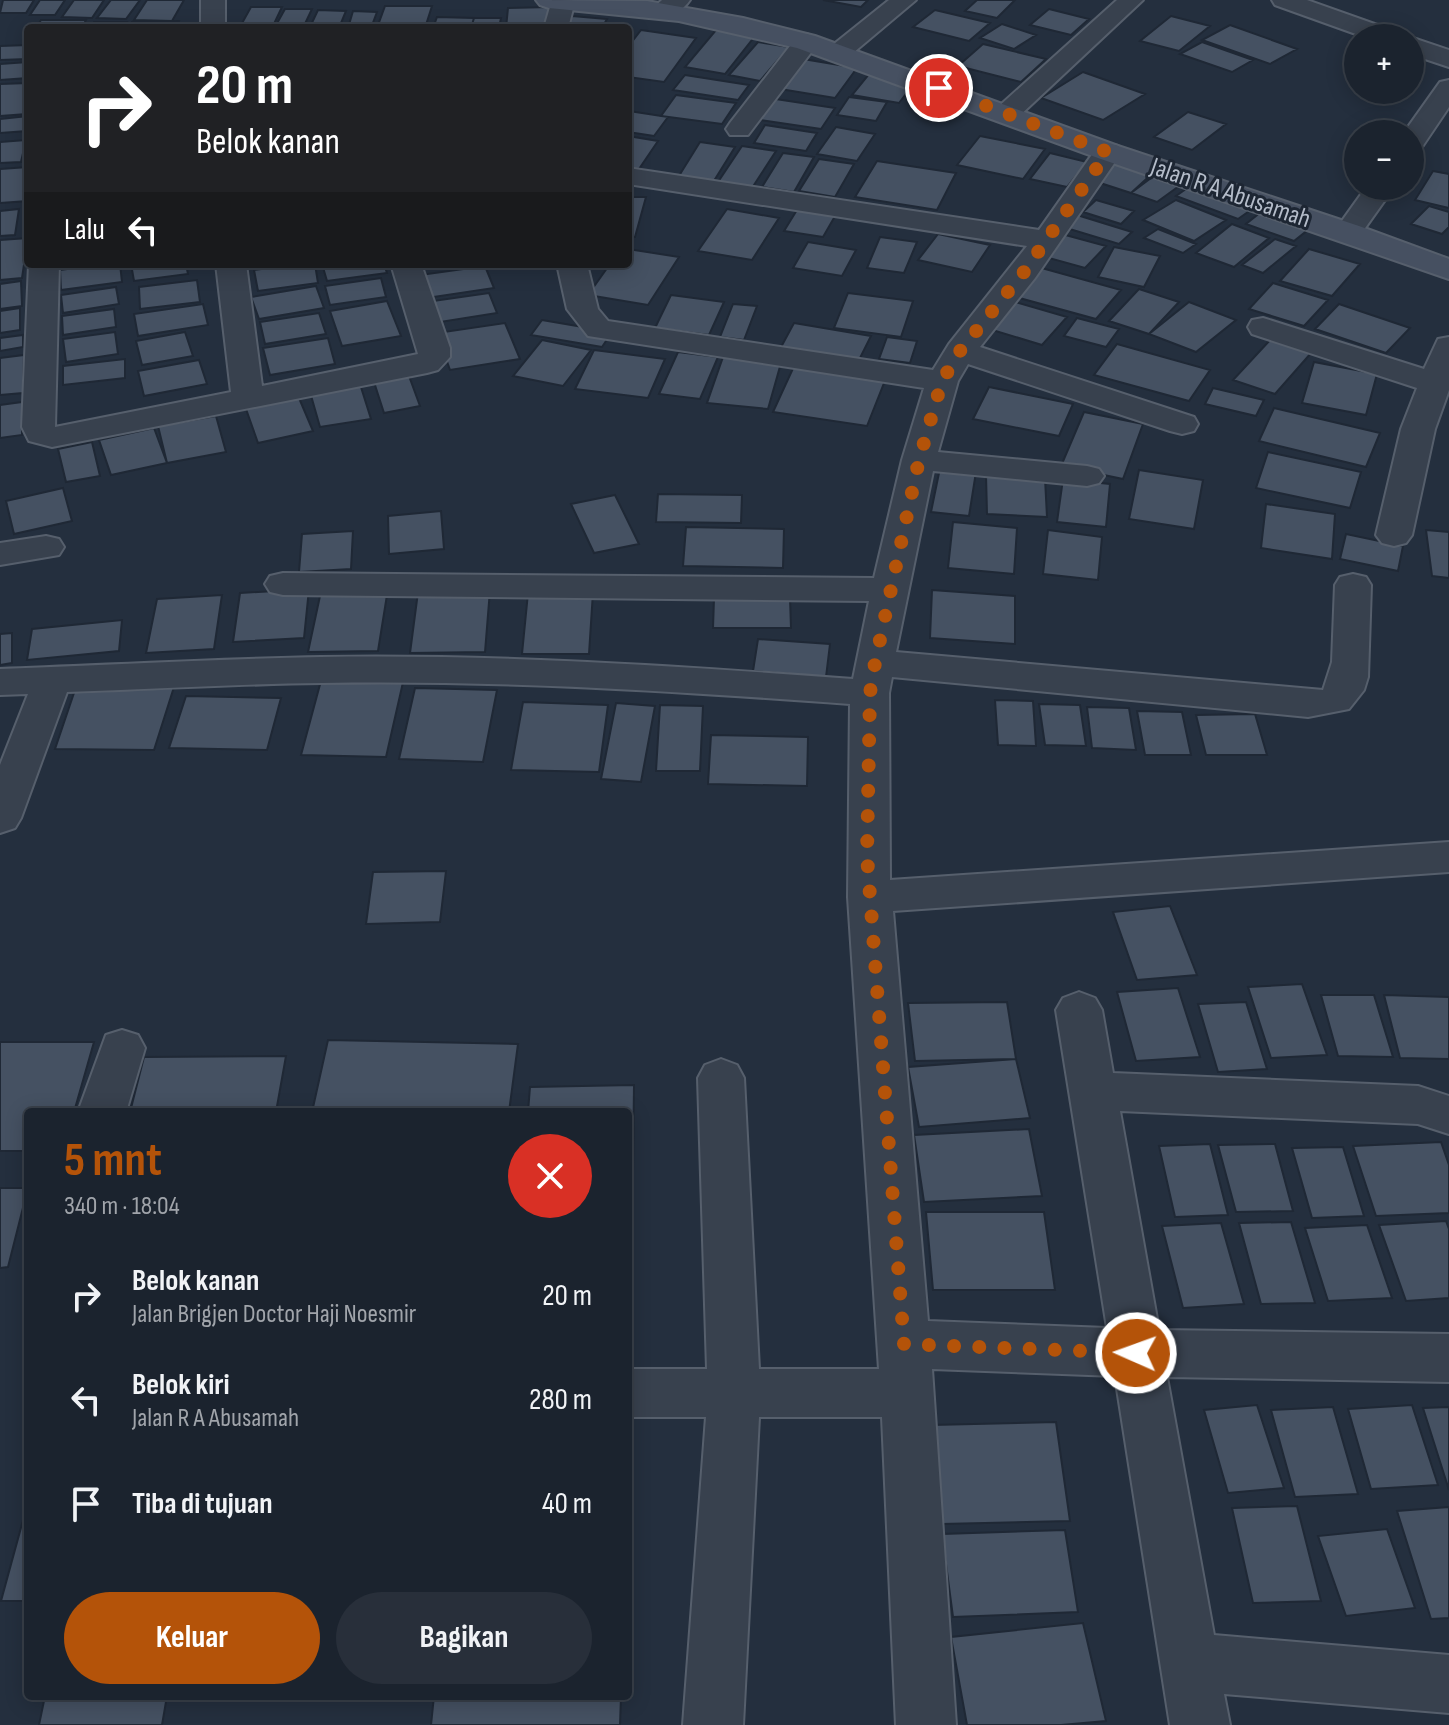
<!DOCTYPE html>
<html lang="id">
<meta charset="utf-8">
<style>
:root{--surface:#1b232e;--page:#282f3a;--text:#f1f3f6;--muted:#a0a4aa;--line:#39404a;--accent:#b45309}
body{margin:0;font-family:"Sofia Sans Condensed",sans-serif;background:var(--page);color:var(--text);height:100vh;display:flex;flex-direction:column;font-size:30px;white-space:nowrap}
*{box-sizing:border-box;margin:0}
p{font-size:26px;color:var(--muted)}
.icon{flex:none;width:44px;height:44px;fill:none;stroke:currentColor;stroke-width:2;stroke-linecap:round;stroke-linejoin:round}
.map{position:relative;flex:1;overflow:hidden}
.sheet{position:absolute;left:24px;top:1108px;width:608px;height:592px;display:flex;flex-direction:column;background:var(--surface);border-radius:8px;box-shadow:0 4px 20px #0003,0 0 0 2px var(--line)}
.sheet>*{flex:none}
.banner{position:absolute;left:24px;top:24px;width:608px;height:244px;border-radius:8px;box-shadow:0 4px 20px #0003,0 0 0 2px var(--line);background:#202124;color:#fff;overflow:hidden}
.controls{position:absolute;left:1344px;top:24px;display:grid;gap:16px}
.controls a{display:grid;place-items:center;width:80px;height:80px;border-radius:50%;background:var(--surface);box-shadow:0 4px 20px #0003,0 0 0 2px var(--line);font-size:40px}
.pin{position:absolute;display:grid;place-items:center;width:68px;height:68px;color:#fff;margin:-34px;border:4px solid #fff;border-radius:50%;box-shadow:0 2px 8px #0007}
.me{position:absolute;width:88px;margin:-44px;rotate:272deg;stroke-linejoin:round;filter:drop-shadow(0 0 6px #0008)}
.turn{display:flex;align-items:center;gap:28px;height:168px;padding:0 40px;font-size:36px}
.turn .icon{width:104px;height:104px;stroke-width:2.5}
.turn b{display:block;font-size:56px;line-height:68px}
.then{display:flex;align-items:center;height:76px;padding:0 40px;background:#0003;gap:16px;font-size:30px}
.round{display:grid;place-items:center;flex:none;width:84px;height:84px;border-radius:42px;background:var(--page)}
.summary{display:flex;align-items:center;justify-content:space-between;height:136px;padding:0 40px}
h1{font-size:48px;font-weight:700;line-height:60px;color:var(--accent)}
.action{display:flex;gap:16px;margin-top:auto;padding:16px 40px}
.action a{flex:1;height:92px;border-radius:48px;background:var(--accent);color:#fff;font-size:32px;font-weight:700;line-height:92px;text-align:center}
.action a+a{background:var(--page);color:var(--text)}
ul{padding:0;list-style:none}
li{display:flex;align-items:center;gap:24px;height:104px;padding:0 40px}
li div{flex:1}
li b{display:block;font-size:30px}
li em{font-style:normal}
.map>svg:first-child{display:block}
.building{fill:#455162;stroke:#1f2835;stroke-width:2}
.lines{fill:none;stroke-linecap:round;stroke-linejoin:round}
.street-casing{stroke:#565f6c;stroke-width:4}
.secondary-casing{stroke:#565f6c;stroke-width:4}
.street{fill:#38414e;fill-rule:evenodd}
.secondary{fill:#465061;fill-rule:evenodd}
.route{stroke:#b45309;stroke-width:14;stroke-dasharray:0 25.2}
.labels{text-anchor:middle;stroke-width:6;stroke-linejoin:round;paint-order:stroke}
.far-street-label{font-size:26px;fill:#b4bcc9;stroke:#1d2633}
</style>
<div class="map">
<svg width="1449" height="1725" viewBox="0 0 1449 1725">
<rect width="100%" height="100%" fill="#242f3e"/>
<!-- building -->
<path class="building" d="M3 0H34L26 13H0Z
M40 0H65L55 15H30Z
M74 0H104L92 18 62 17Z
M111 0H140L126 19 97 18Z
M147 0H184L172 21 134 20Z
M823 0H868L861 7Z
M977 0H1015L997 18 965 11Z
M385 6H432L425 28H377Z
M251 7H282L273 26 241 25Z
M551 7 550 28H506L508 8Z
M285 9H312L303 28 275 27Z
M1049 9 1089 19 1071 35 1030 25Z
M318 10 346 11 339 28 310 27Z
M935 10 990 23 969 41 913 27Z
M353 11 377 12 371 28H348Z
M572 16 607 19 602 28H564Z
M1171 16 1210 26 1179 51 1140 41Z
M437 17 474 18 471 28H433Z
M474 18H501L499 28H471Z
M41 20H86L82 28H36Z
M179 21 177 28H130L132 22Z
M94 22H127L124 28H91Z
M1002 24 1036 35 1014 49 980 38Z
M1230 25 1297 49 1270 64 1202 40Z
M641 30 696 38 664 82 628 77V47Z
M716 30 755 36 725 74 685 67Z
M758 42 789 47 760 81 729 75Z
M1202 42 1253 60 1232 72 1180 54Z
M983 44 1046 59 1021 82 958 66Z
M28 45V59L0 60V46Z
M803 59 857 68 835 98 780 89Z
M28 62V78L0 80V64Z
M1083 72 1145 94 1103 120 1041 98Z
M869 74 915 82 899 103 852 95Z
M685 75 749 85 738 100 673 90Z
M28 83 27 114 0 116V84Z
M676 95 736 103 722 124 661 116Z
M849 97 887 102 876 121 837 115Z
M769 98 835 108 821 129 754 119Z
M629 111 668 117 654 136 628 132Z
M1188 112 1226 124 1192 150 1154 137Z
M28 116 27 131 0 133V119Z
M765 125 817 133 806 151 754 143Z
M836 127 875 134 857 161 817 154Z
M628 136 658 141 639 169 628 168Z
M980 136 1045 149 1023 179 957 165Z
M26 140 21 162 0 163V142Z
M700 142 735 147 712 184 677 179Z
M742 146 776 151 752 188 718 182Z
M783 153 814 157 794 192 762 187Z
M1050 153 1087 162 1067 187 1030 179Z
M819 159 854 164 835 197 799 191Z
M1118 160 1155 171 1131 193 1094 181Z
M877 161 956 173 937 210 855 197Z
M28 167V201L0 203V169Z
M1433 171 1449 174V208L1415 200Z
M1159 172 1186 181 1157 202 1131 193Z
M1193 184 1255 207 1238 219 1176 196Z
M628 197H646L635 237H628Z
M1096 200 1134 211 1121 224 1083 212Z
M1176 200 1226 220 1194 241 1143 220Z
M800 205 838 211 823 237 784 231Z
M1429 206 1449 212V227L1442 234 1411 224Z
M1266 208 1314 225 1294 241 1246 224Z
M19 209 15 235 0 236V211Z
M727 209 779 218 752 260 698 251Z
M1077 215 1132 232 1119 244 1063 227Z
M1232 224 1269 238 1234 267 1196 253Z
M1158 229 1196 244 1183 253 1144 238Z
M1058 233 1106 246 1085 268 1038 255Z
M938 234 990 245 972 272 918 260Z
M880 237 917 242 904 273 867 268Z
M28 238 22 278 0 280V240Z
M1275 239 1296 246 1263 273 1242 265Z
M808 242 856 250 842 276 793 268Z
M1114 247 1160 256 1144 287 1098 277Z
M628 249 679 257 648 305 588 295 610 264H628Z
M1309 249 1360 264 1332 296 1280 281Z
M103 264H120L122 282 61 290 60 270Z
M131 264H186L188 274 134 281Z
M298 264H315L318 283 258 291 254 270Z
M322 264H384L387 273 327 281Z
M485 266 494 288 427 298 420 275Z
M1038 267 1121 290 1096 319 1012 296Z
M381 278 386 297 330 305 325 286Z
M197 280 200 302 140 309 139 287Z
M21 281 22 306 0 309V284Z
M1273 283 1328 300 1304 326 1249 309Z
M316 286 324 308 259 319 251 297Z
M116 287 119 304 63 313 61 295Z
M1139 289 1179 302 1149 334 1109 321Z
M489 293 497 313 434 323 426 302Z
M848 293 913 301 901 337 834 328Z
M671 295 724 302 709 335 655 328Z
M387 301 401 336 342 346 330 311Z
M1015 302 1067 317 1042 345 989 329Z
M1189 302 1236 320 1196 352 1149 334Z
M203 304 208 325 138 336 134 314Z
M733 304 757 306 744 340 720 337Z
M1339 304 1410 328 1386 353 1315 329Z
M20 308V330L0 333V311Z
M114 309 116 327 63 335 62 316Z
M319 313 326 334 265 344 260 322Z
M1077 318 1119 329 1106 347 1064 336Z
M542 320 612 332 602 347 531 335Z
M505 323 520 359 450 370 437 333Z
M794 323 871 336 858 362 780 349Z
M115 332 118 354 66 362 63 339Z
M185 332 193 356 142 365 136 341Z
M23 335V347L0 351V338Z
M887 337 917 341 910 363 879 359Z
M328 338 335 364 270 375 263 348Z
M1271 339 1312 352 1275 394 1233 380Z
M542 340 591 350 563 386 513 376Z
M1117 344 1210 370 1189 401 1094 375Z
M594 350 665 359 648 398 575 389Z
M678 352 718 357 700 399 659 394Z
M24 355 23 393 0 395V358Z
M723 357 781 363 768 409 707 403Z
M125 359V378L63 385V366Z
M199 360 207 384 144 396 138 371Z
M1314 362 1377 374 1366 415 1302 403Z
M795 364 886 378 867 426 773 412Z
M409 376 420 406 384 413 374 382Z
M360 384 371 419 320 427 310 392Z
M989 387 1073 404 1059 436 973 419Z
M1213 388 1264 400 1256 416 1205 404Z
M299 398 313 431 258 443 246 409Z
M22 402V435L0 438V405Z
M1274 408 1380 433 1366 467 1259 441Z
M1084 412 1143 424 1123 479 1061 466Z
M216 416 226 452 167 463 158 426Z
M154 428 167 463 111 475 99 440Z
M92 442 100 476 66 482 58 449Z
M1268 452 1361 472 1350 508 1256 488Z
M940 468 976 472 969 516 931 512Z
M1139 470 1203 480 1194 529 1129 519Z
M986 475 1045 478 1047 517 987 514Z
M1063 479 1110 484 1106 527 1057 522Z
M63 488 72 521 14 534 6 501Z
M658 494 742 495 741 523 656 522Z
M615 495 639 544 594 553 571 504Z
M1266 504 1335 514 1332 559 1261 548Z
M441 511 444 549 389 554 388 516Z
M953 522 1017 528 1014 574 948 568Z
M686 527 784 529 783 568 683 566Z
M1048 530 1102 537 1098 580 1043 574Z
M1426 530 1449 532V578L1432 576Z
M353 531 351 569 299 572 302 534Z
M1346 534 1403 546 1398 571 1340 559Z
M309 589 304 638 233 642 240 593Z
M490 590 485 652 410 653 418 592Z
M932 590 1015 596V644L930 638Z
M593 592 589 654H522L528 593Z
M222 595 214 649 146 653 157 599Z
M387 595 378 651 308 652 320 596Z
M714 598H790L791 628H713Z
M122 620 119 651 27 660 32 629Z
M12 633V663L0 665V634Z
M758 639 830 644 826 677 753 671Z
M322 677 404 678 386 757 301 755Z
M76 687H174L154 750 55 749Z
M415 688 497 690 483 762 399 759Z
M186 696 281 698 267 750 169 748Z
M995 700 1033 701 1036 746 998 745Z
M523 702 608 705 599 772 511 770Z
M616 703 655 706 641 782 601 779Z
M1039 704 1080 705 1086 746 1045 745Z
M660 705 703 706 700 771H656Z
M1087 707 1129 708 1136 750 1092 748Z
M1137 711 1182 712 1191 755H1145Z
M1255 714 1267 755H1206L1196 715Z
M711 735 808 737 807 786 708 784Z
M446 871 440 922 366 924 373 872Z
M1170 906 1197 975 1137 980 1113 912Z
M1302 984 1327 1055 1271 1058 1248 987Z
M1178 988 1200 1057 1136 1061 1117 992Z
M1321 995H1374L1393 1057 1338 1056Z
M1384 995 1449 997V1059L1400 1058Z
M1007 1002 1016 1059 915 1061 908 1003Z
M1246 1002 1267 1069 1218 1072 1198 1004Z
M328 1040 518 1044 509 1112H312Z
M0 1042H94L74 1112H28V1151H0Z
M286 1056 276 1112H130L144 1057Z
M1016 1059 1030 1118 919 1127 908 1067Z
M634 1085 631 1341H628V1112H528L530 1087Z
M1029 1129 1042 1196 924 1202 914 1135Z
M1441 1142 1449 1165V1213L1376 1216 1353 1146Z
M1210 1144 1228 1215 1175 1217 1159 1146Z
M1275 1144 1293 1211 1236 1212 1218 1145Z
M1343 1147 1364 1216 1312 1218 1292 1148Z
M0 1188H28L8 1267 0 1268Z
M926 1212H1044L1055 1290H933Z
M1446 1221 1449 1229V1298L1406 1301 1379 1225Z
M1291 1222 1315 1303 1261 1304 1239 1223Z
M1221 1223 1244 1304 1183 1308 1162 1226Z
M1367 1225 1392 1298 1328 1301 1305 1228Z
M1257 1405 1284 1488 1228 1493 1204 1410Z
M1412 1405 1438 1485 1371 1489 1348 1409Z
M1333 1407 1358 1494 1295 1497 1271 1410Z
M1449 1407V1490L1423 1408Z
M1056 1422 1070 1521 941 1524 931 1425Z
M28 1502V1601H1Z
M1297 1506 1321 1601 1253 1603 1232 1508Z
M1449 1507V1618L1431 1619 1397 1511Z
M1387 1529 1415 1608 1346 1616 1318 1536Z
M1065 1530 1078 1612 953 1617 942 1534Z
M1083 1623 1106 1721 1061 1725H967L951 1637Z
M45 1696H167L162 1725H39Z
M434 1696H621L620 1725H431Z"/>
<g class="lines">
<defs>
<path id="street" d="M201 0H225V28H201Z
M552 0 575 1 568 28H544Z
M662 0H690C682 12 668 19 654 15L651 10Z
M889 0H916L847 58H829L825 53 829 48Z
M1117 0H1143L1015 120H997L993 114 997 108Z
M1272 0H1307L1400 33 1403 38H1367L1275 5Z
M806 34 815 37 819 42 748 135H730L726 129 730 123 797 37Z
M1410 37 1449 50V67L1410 54Z
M1449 80V107L1420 150 1410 152V134H1403L1440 82Z
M1108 144 1118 146 1122 152 1035 278 980 347 1194 417 1198 424 1194 431 1182 434 1170 431 968 364 958 381 938 452 1087 466 1099 469 1104 476 1099 483 1087 486 933 471 896 652 1323 690 1332 662 1335 585 1340 577 1353 574 1366 577 1371 585 1368 677 1364 690 1349 709 1308 717 892 677 889 693 890 880 1449 842V872L893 911 928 1321 1107 1328 1056 1010 1063 998 1079 992 1095 998 1102 1010 1113 1073 1418 1086 1449 1096V1134L1418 1124 1120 1111 1159 1330 1449 1334V1382L1167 1377 1214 1635 1449 1655V1713L1224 1694 1230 1725H1170L1115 1376 932 1369 956 1725H896L882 1417H759L743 1725H683L706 1417H628V1369H707L698 1078 705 1065 721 1059 737 1065 744 1078 759 1369H879L848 897 850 704C674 691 499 680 322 683 237 684 152 689 67 692L21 818 15 828 0 833V765L28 694 0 695V669C107 665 214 659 321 657 499 654 676 666 853 679L869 601 283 595 270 592 265 584 270 576 283 573 874 578 902 460 924 388 588 336 567 309 557 264H587L598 309 608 321 933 370 949 344 1027 246 628 184V168L1039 230 1098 146Z
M1367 186H1395L1358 238 1348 241 1338 238 1334 232Z
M29 264H59L55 427 231 392 216 264H246L262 386 418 354 391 264H421L450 348V357L438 370 427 373 52 447 29 441 22 427Z
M1263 318 1424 369 1438 339 1449 337V390L1435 429 1412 535 1406 543 1394 546 1382 543 1376 535 1401 429 1417 388 1252 334 1248 327 1252 320Z
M46 536 59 539 64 547 59 555 0 565V543Z
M122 1030 138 1035 145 1048 126 1112H78L106 1035Z"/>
<path id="secondary" d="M536 0 647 1 743 18 815 36 1118 146 1359 226 1449 259V279L1098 158 797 48 679 21 549 8 540 5Z"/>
</defs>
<!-- street casing -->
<use href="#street" class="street-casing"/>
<!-- secondary casing -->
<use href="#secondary" class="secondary-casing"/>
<!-- street -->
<use href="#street" class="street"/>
<!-- secondary -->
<use href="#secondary" class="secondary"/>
</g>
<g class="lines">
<!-- route -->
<path class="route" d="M939 88 1108 152 1024 272 960 351 942 381 919 460 875 663 870 693 867 856 904 1344 1136 1353"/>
</g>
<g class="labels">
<!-- far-street labels -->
<g class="far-street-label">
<text transform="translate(1231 192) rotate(19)" y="9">Jalan R A Abusamah</text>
</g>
</g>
</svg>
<div class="controls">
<a>+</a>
<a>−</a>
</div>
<div class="pin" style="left:939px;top:88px;background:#d93025"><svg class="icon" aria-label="arrive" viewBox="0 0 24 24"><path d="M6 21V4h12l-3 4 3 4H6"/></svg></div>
<svg class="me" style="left:1136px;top:1353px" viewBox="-20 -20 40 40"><circle r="17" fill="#b45309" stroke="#fff" stroke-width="3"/><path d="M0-11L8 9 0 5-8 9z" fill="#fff"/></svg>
<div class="banner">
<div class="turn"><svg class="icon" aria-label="right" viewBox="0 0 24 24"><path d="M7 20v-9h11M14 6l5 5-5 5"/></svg><div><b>20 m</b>Belok kanan</div></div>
<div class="then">Lalu<svg class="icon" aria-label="left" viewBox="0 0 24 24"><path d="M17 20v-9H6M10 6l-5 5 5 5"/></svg></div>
</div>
<section class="sheet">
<div class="summary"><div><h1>5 mnt</h1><p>340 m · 18:04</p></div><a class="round" style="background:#d93025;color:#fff"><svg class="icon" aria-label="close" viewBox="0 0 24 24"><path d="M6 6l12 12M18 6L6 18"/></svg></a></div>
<ul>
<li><svg class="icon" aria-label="right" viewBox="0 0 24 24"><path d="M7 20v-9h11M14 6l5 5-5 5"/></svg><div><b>Belok kanan</b><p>Jalan Brigjen Doctor Haji Noesmir</p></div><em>20 m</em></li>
<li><svg class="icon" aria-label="left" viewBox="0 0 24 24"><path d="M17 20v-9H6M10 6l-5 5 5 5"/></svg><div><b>Belok kiri</b><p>Jalan R A Abusamah</p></div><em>280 m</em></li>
<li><svg class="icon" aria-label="arrive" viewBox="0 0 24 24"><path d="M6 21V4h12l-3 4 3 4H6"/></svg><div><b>Tiba di tujuan</b></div><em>40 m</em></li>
</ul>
<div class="action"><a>Keluar</a><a>Bagikan</a></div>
</section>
</div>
